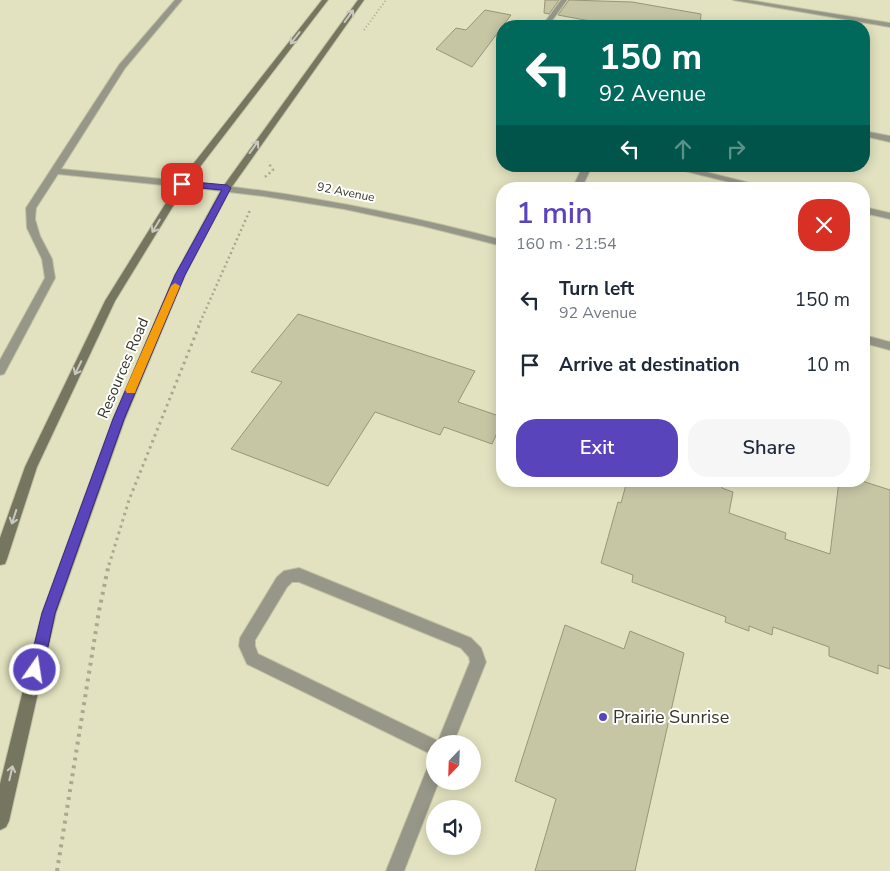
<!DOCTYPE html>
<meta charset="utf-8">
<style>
:root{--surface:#fff;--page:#f6f6f7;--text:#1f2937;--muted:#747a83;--accent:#5a44bc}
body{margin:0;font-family:"Nunito Sans",sans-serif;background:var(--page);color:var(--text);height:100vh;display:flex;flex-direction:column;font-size:19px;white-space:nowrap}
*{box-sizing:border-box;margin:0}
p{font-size:16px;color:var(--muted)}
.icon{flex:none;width:28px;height:28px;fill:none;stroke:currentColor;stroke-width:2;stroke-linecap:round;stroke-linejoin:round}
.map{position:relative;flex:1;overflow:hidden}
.sheet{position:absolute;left:496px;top:182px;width:374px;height:305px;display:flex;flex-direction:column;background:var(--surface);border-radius:20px;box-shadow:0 2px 12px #0003}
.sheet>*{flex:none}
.guide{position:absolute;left:496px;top:20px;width:374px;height:152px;border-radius:20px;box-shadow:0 2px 12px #0003;background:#00695c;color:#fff;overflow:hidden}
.needle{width:32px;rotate:203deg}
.buttons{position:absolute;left:426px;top:735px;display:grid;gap:10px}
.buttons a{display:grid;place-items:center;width:55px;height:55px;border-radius:50%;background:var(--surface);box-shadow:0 2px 12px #0003;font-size:25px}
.pin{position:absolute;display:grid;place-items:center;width:42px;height:42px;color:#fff;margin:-21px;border-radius:10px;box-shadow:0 2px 8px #0006}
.me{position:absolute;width:55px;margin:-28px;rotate:13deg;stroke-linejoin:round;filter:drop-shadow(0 0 4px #0008)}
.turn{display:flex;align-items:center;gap:18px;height:105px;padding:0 20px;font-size:22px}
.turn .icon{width:65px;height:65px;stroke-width:2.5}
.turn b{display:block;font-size:35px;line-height:42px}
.lanes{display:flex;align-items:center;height:48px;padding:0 20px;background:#0003;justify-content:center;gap:25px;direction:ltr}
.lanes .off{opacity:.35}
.round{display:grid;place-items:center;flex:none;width:52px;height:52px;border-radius:20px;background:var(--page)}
.overview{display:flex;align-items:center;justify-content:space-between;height:85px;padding:0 20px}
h1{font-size:30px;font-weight:600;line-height:38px;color:var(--accent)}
.button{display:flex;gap:10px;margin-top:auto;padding:10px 20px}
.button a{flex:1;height:58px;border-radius:20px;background:var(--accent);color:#fff;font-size:20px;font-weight:600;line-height:58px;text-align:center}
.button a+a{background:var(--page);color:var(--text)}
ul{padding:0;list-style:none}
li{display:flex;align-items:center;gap:15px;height:65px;padding:0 20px}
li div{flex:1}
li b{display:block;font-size:19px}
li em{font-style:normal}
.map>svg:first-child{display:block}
.building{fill:#c6c5a4;stroke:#979677}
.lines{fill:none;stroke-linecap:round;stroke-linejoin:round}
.service-casing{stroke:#c0c0a2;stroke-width:2}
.minor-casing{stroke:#c0c0a2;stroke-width:2}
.tertiary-casing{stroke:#c0c0a2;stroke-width:2}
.secondary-casing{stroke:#c0c0a2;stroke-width:2}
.path-far3{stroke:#a9a98e;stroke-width:2;stroke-dasharray:1 2.5;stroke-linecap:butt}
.path-far2{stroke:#a9a98e;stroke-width:2.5;stroke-dasharray:2 3;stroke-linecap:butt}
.path-far1{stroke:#a9a98e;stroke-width:3;stroke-dasharray:2.5 4;stroke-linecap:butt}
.path{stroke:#a9a98e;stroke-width:4;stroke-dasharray:3 5;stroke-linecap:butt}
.service{fill:#979789;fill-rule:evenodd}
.minor{fill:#979789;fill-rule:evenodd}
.tertiary{fill:#979789;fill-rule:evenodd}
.secondary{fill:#757560;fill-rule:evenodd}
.oneway{stroke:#c8c8bf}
.route{fill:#5a44bc;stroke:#3a2c7a}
.slow{fill:#f59e0b}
.poi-dot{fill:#5a44bc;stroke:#fff;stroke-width:2}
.labels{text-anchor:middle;stroke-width:4;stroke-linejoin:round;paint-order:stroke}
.far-street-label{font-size:12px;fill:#363629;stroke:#fff}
.street-label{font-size:15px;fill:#363629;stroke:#fff}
.near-poi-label{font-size:18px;fill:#363629;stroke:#fff;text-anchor:start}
</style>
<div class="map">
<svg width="890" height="871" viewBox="0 0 890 871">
<rect width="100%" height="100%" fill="#e2e2c0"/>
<!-- building -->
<path class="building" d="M545 0H559L549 14 544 13Z
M569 0 632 2 701 14 700 26H617L558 15Z
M485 10 511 15 472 67 436 49 456 28 466 30Z
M298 314 475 371 458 402 502 417V422L492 444 444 427 440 435 375 412 328 486 231 449 282 382 251 372Z
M627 481H723L722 488 733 492 729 513 786 533 785 539 830 554 839 481H862L890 490V669L878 665V674L829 656V647L773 627 772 635 749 626V631L725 622 726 617 632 582 633 575 601 563 618 502 621 503Z
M565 625 624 649 630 631 684 653 635 871H535L556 799 515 781Z"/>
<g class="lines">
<defs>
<path id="service" d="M583 166H592L581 189H572Z
M665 166H682L774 189H757Z
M864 207 890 213V219L864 213Z
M299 568 471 638 481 648 486 662 453 744H435V756L247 664 239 646 240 638 277 577 284 571ZM292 582H299L461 648 469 657 470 662 438 741 258 654 255 646V640L287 587Z
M435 761V781H439L404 871H386L429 764Z"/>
<path id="minor" d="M175 0H182L125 68 61 169 182 181 187 184 182 187 58 174 36 208 35 219 40 236 52 259 55 278 4 374 0 375V360L45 278 42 259 27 228 26 208 119 65Z
M561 0H567L548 26H542Z
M733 0H748L890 23V27Z
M864 131 890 136V142L864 136Z"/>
<path id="tertiary" d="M182 181C291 192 397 212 502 240V246L423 226 344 209 263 196 179 186V182Z
M864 335 890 342V350L864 343Z"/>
<path id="secondary" d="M322 0H328L186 185 115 301 37 467 7 559 5 564 0 565V538L25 467 105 301 179 182Z
M358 0H364L231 188 185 275 125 419 56 613 9 821 6 827 0 830V784L42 613 113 419 175 275 222 188Z"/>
</defs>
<!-- service casing -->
<use href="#service" class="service-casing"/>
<!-- minor casing -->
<use href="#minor" class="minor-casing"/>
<!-- tertiary casing -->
<use href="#tertiary" class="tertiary-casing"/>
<!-- secondary casing -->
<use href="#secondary" class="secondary-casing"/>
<!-- path-far3 -->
<path class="path-far3" d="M364 30 386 0"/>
<!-- path-far2 -->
<path class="path-far2" d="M265 177 273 170 268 162
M198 327 250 210"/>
<!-- path-far1 -->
<path class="path-far1" d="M109 565 129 500 199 326"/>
<!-- path -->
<path class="path" d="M57 871 99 611 109 563"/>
<!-- service -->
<use href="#service" class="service"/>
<!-- minor -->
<use href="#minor" class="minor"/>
<!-- tertiary -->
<use href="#tertiary" class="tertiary"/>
<!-- secondary -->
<use href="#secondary" class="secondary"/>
</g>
<!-- one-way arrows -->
<defs><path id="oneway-shaft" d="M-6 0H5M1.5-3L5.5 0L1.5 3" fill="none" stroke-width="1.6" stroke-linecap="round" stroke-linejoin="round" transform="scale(1.25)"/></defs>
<g class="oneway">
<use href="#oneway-shaft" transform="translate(349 16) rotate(-54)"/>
<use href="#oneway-shaft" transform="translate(295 38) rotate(128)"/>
<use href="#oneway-shaft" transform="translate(254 147) rotate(-54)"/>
<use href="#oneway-shaft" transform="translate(156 226) rotate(121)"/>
<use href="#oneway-shaft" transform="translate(78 368) rotate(116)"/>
<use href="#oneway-shaft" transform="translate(14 517) rotate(108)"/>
<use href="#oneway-shaft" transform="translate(11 773) rotate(-77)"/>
</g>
<!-- route -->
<path class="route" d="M182 181 227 185 231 188 185 275 124 419 55 613 43 670 40 675 35 677 30 675 28 670 42 613 113 419 175 275 222 190 179 186V182Z"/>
<!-- slow -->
<path class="slow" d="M175 283 180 286 136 390 135 393H127L125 390 171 286Z"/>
<!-- markers -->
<circle class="poi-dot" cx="603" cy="717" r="5"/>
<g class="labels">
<!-- far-street labels -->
<g class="far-street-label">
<text transform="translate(346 192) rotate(11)" y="4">92 Avenue</text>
</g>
<!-- street labels -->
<g class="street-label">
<text transform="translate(123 368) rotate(-67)" y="5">Resources Road</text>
</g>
<!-- near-poi labels -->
<g class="near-poi-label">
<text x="613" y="723">Prairie Sunrise</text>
</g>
</g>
</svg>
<div class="buttons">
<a><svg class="needle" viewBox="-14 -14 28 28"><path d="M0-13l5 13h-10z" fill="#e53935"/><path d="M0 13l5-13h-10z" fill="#747a83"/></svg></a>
<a><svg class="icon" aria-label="sound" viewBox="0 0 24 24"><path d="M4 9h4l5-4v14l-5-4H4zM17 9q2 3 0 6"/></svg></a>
</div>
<div class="pin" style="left:182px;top:184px;background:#d93025"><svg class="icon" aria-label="arrive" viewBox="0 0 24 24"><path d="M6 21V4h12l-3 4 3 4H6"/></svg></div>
<svg class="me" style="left:35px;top:670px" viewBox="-20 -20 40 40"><circle r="17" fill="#5a44bc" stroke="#fff" stroke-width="3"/><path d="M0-11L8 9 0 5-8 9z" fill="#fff"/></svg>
<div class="guide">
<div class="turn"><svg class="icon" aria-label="left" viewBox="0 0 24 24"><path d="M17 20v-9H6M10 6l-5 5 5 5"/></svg><div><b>150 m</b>92 Avenue</div></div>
<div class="lanes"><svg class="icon" aria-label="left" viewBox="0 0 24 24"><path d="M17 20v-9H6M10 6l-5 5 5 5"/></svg><svg class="icon off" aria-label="ahead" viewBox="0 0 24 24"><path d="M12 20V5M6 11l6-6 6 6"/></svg><svg class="icon off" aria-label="right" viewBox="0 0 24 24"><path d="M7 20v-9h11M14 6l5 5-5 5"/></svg></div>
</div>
<section class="sheet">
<div class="overview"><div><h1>1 min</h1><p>160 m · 21:54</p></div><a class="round" style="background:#d93025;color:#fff"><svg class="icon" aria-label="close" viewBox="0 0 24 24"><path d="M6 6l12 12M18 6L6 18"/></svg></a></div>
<ul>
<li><svg class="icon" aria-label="left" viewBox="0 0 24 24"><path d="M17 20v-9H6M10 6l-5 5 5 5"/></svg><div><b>Turn left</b><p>92 Avenue</p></div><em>150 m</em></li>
<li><svg class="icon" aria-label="arrive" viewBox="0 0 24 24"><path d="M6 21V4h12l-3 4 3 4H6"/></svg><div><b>Arrive at destination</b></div><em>10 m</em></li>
</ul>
<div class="button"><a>Exit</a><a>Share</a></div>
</section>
</div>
